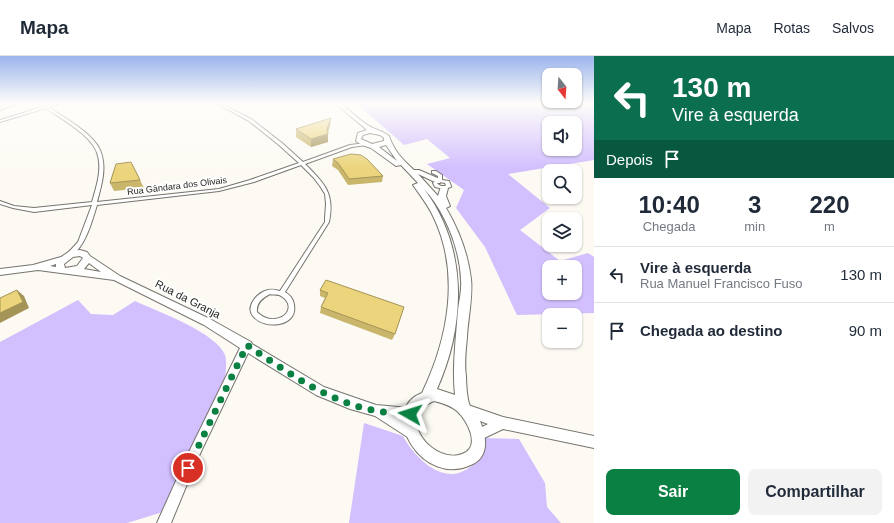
<!DOCTYPE html>
<html lang="pt">
<meta charset="utf-8">
<style>
:root{--surface:#fff;--page:#f2f2f3;--text:#1f2937;--muted:#747a83;--line:#e0e1e3;--accent:#0b8043}
body{margin:0;font-family:Arial,sans-serif;background:var(--page);color:var(--text);height:100vh;display:flex;flex-direction:column;font-size:15px;white-space:nowrap}
*{box-sizing:border-box;margin:0}
p{font-size:13px;color:var(--muted)}
.icon{flex:none;width:22px;height:22px;fill:none;stroke:currentColor;stroke-width:2;stroke-linecap:round;stroke-linejoin:round}
.map{position:relative;flex:1;overflow:hidden}
.sheet{display:flex;flex-direction:column;background:var(--surface);width:300px}
.sheet>*{flex:none}
.hud{background:#0b6e4f;color:#fff;overflow:hidden}
.needle{width:26px;rotate:163deg}
.buttons{position:absolute;left:542px;top:12px;display:grid;gap:8px}
.buttons a{display:grid;place-items:center;width:40px;height:40px;border-radius:8px;background:var(--surface);box-shadow:0 1px 3px #0004;font-size:20px}
.pin{position:absolute;display:grid;place-items:center;width:34px;height:34px;color:#fff;margin:-17px;border:2px solid #fff;border-radius:50%;box-shadow:0 1px 4px #0007}
.me{position:absolute;width:44px;margin:-22px;rotate:276deg;stroke-linejoin:round;filter:drop-shadow(0 0 3px #0008)}
.turn{display:flex;align-items:center;gap:14px;height:84px;padding:0 12px;font-size:18px}
.turn .icon{width:52px;height:52px;stroke-width:2.5}
.turn b{display:block;font-size:28px;line-height:34px}
.then{display:flex;align-items:center;height:38px;padding:0 12px;background:#0003;gap:8px;font-size:15px}
.eta{display:flex;justify-content:space-evenly;align-items:center;height:68px;text-align:center}
.eta b{font-size:24px;font-weight:600;line-height:28px}
.primary-button{display:flex;gap:8px;margin-top:auto;padding:8px 12px}
.primary-button a{flex:1;height:46px;border-radius:8px;background:var(--accent);color:#fff;font-size:16px;font-weight:600;line-height:46px;text-align:center}
.primary-button a+a{background:var(--page);color:var(--text)}
ul{padding:0;list-style:none}
li{display:flex;align-items:center;gap:12px;height:56px;padding:0 12px;border-top:1px solid var(--line)}
li div{flex:1}
li b{display:block;font-size:15px}
li em{font-style:normal}
header{display:flex;align-items:center;gap:24px;box-sizing:border-box;height:56px;padding:0 20px;background:var(--surface);border-bottom:1px solid var(--line)}
header strong{font-size:19px}
nav{display:flex;gap:22px;margin-inline-start:auto;font-size:14px}
main{display:flex;flex:1;min-height:0}
.map>svg:first-child{display:block}
.forest{fill:#d2bffe;fill-rule:evenodd}
.lines{fill:none;stroke-linecap:round;stroke-linejoin:round}
.street-casing{stroke:#76746e;stroke-width:2}
.secondary-casing{stroke:#76746e;stroke-width:2}
.primary-casing{stroke:#76746e;stroke-width:2}
.highway-casing{stroke:#76746e;stroke-width:2}
.street{fill:#fff;fill-rule:evenodd}
.secondary{fill:#fff;fill-rule:evenodd}
.primary{fill:#fff;fill-rule:evenodd}
.highway{fill:#fff;fill-rule:evenodd}
.wall{fill:#cab66b}
.shaded-wall{fill:#a49457}
.building{fill:#ebd47c;stroke:#a49457}
.route{stroke:#0b8043;stroke-width:7;stroke-dasharray:0 12.6}
.labels{text-anchor:middle;stroke-width:4;stroke-linejoin:round;paint-order:stroke}
.far-street-label{font-size:9px;fill:#22221f;stroke:#fff}
.street-label{font-size:11px;fill:#22221f;stroke:#fff}
</style>
<header>
<strong>Mapa</strong>
<nav><a>Mapa</a><a>Rotas</a><a>Salvos</a></nav>
</header>
<main>
<div class="map">
<svg width="594" height="467" viewBox="0 0 594 467">
<rect width="100%" height="100%" fill="#fcfaf3"/>
<!-- forest -->
<path class="forest" d="M356 47H594V104L508 118 550 152 520 174 560 205 588 197 594 201V257L517 259 485 191 456 152 464 134 427 108 450 102 427 83 404 89ZM549 67H575V93H549ZM549 211H575V237H549Z
M78 244 91 258 113 259 135 245C158 256 216 276 225 299 227 306 226 314 225 321L163 456 127 467H0V286Z
M364 367 403 380C412 397 432 419 453 418 463 417 471 411 478 405L484 382 519 383 545 427 547 451 561 467H349Z"/>
<g class="lines">
<defs>
<path id="street" d="M55 47H60L49 51C65 63 98 79 102 100 106 115 101 131 97 146L219 133 250 124 299 107 279 89 249 65 216 47H220L251 63 282 87 303 106 350 89 366 87V89L352 91 305 108C324 127 335 137 329 166L285 236C288 238 291 240 292 243 293 244 294 248 294 249 298 271 264 274 253 260 245 250 258 236 268 234 272 233 276 234 280 235L325 166V162L326 148 325 138 320 130 313 121 301 109 254 126 219 135 97 149C92 165 85 193 69 201L66 199 78 186 92 149 34 156 13 152 0 148V145L14 150 34 152 92 146C96 132 102 115 98 100 94 80 61 63 46 52L0 66V64ZM270 238C272 239 276 238 279 239 282 240 282 241 284 242 299 256 274 273 257 256 256 247 262 242 270 238Z
M432 115H436L442 119V124L449 125 451 130V131L444 133 435 131 433 127 438 123V120L432 117ZM439 126 445 127 446 129 444 131 439 129 437 127Z"/>
<path id="secondary" d="M80 194 87 196 90 200 120 220 210 263 251 286 252 288 324 331 376 349 410 352 414 354 416 358 414 362 410 364 400 363 417 374 419 378 417 382 413 384 409 382 375 360 350 353 316 339 248 297 197 404 171 467H157L189 396 240 292 204 269 114 224 38 214 0 219V213L33 209 61 201 70 195ZM80 200 83 202 77 210 65 212 64 208 73 201ZM89 207 101 216 84 213ZM56 208V211L50 210Z
M468 349 503 361 594 380V392L503 373 478 385 474 383 472 379 474 375 488 368 464 359 462 355 464 351Z"/>
<path id="primary" d="M335 47H341C349 54 357 62 366 68 374 74 382 74 389 80 394 95 402 103 414 114H419L440 123V127H437L418 118 438 140 441 130H447L448 132 446 140 450 150 446 152C459 174 468 198 471 223 473 240 468 263 467 281 466 293 464 307 466 320 466 327 467 344 470 350 471 352 474 354 476 357 484 371 493 398 473 408 422 434 377 354 422 337 448 283 461 217 433 160 428 149 420 139 413 129L418 127 401 109 396 110 371 92 362 89 356 85 358 77 367 74ZM370 77 380 79 384 82V85L372 88 361 83 363 79ZM386 89 397 105 379 91ZM424 133C445 155 460 193 461 224 462 234 459 245 458 254 456 283 452 311 455 339L437 333C466 268 468 191 424 133ZM434 345C442 347 450 349 457 355 467 364 482 391 462 398 434 409 393 361 434 345Z"/>
<path id="highway" d="M9 47H19L0 54V50Z"/>
</defs>
<!-- street casing -->
<use href="#street" class="street-casing"/>
<!-- secondary casing -->
<use href="#secondary" class="secondary-casing"/>
<!-- primary casing -->
<use href="#primary" class="primary-casing"/>
<!-- highway casing -->
<use href="#highway" class="highway-casing"/>
<!-- street -->
<use href="#street" class="street"/>
<!-- secondary -->
<use href="#secondary" class="secondary"/>
<!-- primary -->
<use href="#primary" class="primary"/>
<!-- highway -->
<use href="#highway" class="highway"/>
</g>
<!-- wall -->
<path class="wall" d="M331 62 330 69 328 77V86L311 91 296 81V73Z
M333 103 383 120 382 126 348 129 338 114 332 110Z
M140 124 144 132 114 135 110 127Z
M326 224 395 278 392 284 320 257 321 251 325 242 320 240V234Z"/>
<!-- shaded-wall -->
<path class="shaded-wall" d="M331 62 330 69 327 78H328V86L311 91V83L327 73Z
M17 234 24 240 29 252 0 267V257Z"/>
<!-- building -->
<path class="building" d="M331 62 327 73 328 78 311 83 296 73Z
M351 98 361 99 367 103 383 120 349 123 338 107 333 103Z
M131 106 140 124 110 127 116 108Z
M326 224 404 251 395 278 321 251 328 237 320 234Z
M17 234 23 246 0 257V242Z"/>
<!-- sky -->
<linearGradient id="sky" x2="0" y2="1"><stop stop-color="#9cb5ed"/><stop offset="0.42" stop-color="#fefdfa"/><stop offset="1" stop-color="#fefdfa" stop-opacity="0"/></linearGradient>
<rect width="594" height="113" fill="url(#sky)"/>
<g class="lines">
<!-- route -->
<path class="route" d="M188 412 247 289C286 315 329 347 377 355 388 357 399 357 410 358"/>
</g>
<g class="labels">
<!-- far-street labels -->
<g class="far-street-label">
<text transform="translate(177 130) rotate(-7)" y="3">Rua Gândara dos Olivais</text>
</g>
<!-- street labels -->
<g class="street-label">
<text transform="translate(188 243) rotate(27)" y="4">Rua da Granja</text>
</g>
</g>
</svg>
<div class="buttons">
<a><svg class="needle" viewBox="-14 -14 28 28"><path d="M0-13l5 13h-10z" fill="#e53935"/><path d="M0 13l5-13h-10z" fill="#747a83"/></svg></a>
<a><svg class="icon" aria-label="sound" viewBox="0 0 24 24"><path d="M4 9h4l5-4v14l-5-4H4zM17 9q2 3 0 6"/></svg></a>
<a><svg class="icon" aria-label="search" viewBox="0 0 24 24"><circle cx="10" cy="10" r="6"/><path d="M15 15l6 6"/></svg></a>
<a><svg class="icon" aria-label="layers" viewBox="0 0 24 24"><path d="M12 4l9 5-9 5-9-5zM3 14l9 5 9-5"/></svg></a>
<a>+</a>
<a>−</a>
</div>
<div class="pin" style="left:188px;top:412px;background:#d93025"><svg class="icon" aria-label="arrive" viewBox="0 0 24 24"><path d="M6 21V4h12l-3 4 3 4H6"/></svg></div>
<svg class="me" style="left:410px;top:358px" viewBox="-20 -20 40 40"><path d="M0-17L14 15 0 8-14 15z" fill="#0b8043" stroke="#fff" stroke-width="4"/></svg>
</div>
<section class="sheet">
<div class="hud">
<div class="turn"><svg class="icon" aria-label="left" viewBox="0 0 24 24"><path d="M17 20v-9H6M10 6l-5 5 5 5"/></svg><div><b>130 m</b>Vire à esquerda</div></div>
<div class="then">Depois<svg class="icon" aria-label="arrive" viewBox="0 0 24 24"><path d="M6 21V4h12l-3 4 3 4H6"/></svg></div>
</div>
<div class="eta">
<div><b>10:40</b><p>Chegada</p></div>
<div><b>3</b><p>min</p></div>
<div><b>220</b><p>m</p></div>
</div>
<ul>
<li><svg class="icon" aria-label="left" viewBox="0 0 24 24"><path d="M17 20v-9H6M10 6l-5 5 5 5"/></svg><div><b>Vire à esquerda</b><p>Rua Manuel Francisco Fuso</p></div><em>130 m</em></li>
<li><svg class="icon" aria-label="arrive" viewBox="0 0 24 24"><path d="M6 21V4h12l-3 4 3 4H6"/></svg><div><b>Chegada ao destino</b></div><em>90 m</em></li>
</ul>
<div class="primary-button"><a>Sair</a><a>Compartilhar</a></div>
</section>
</main>
